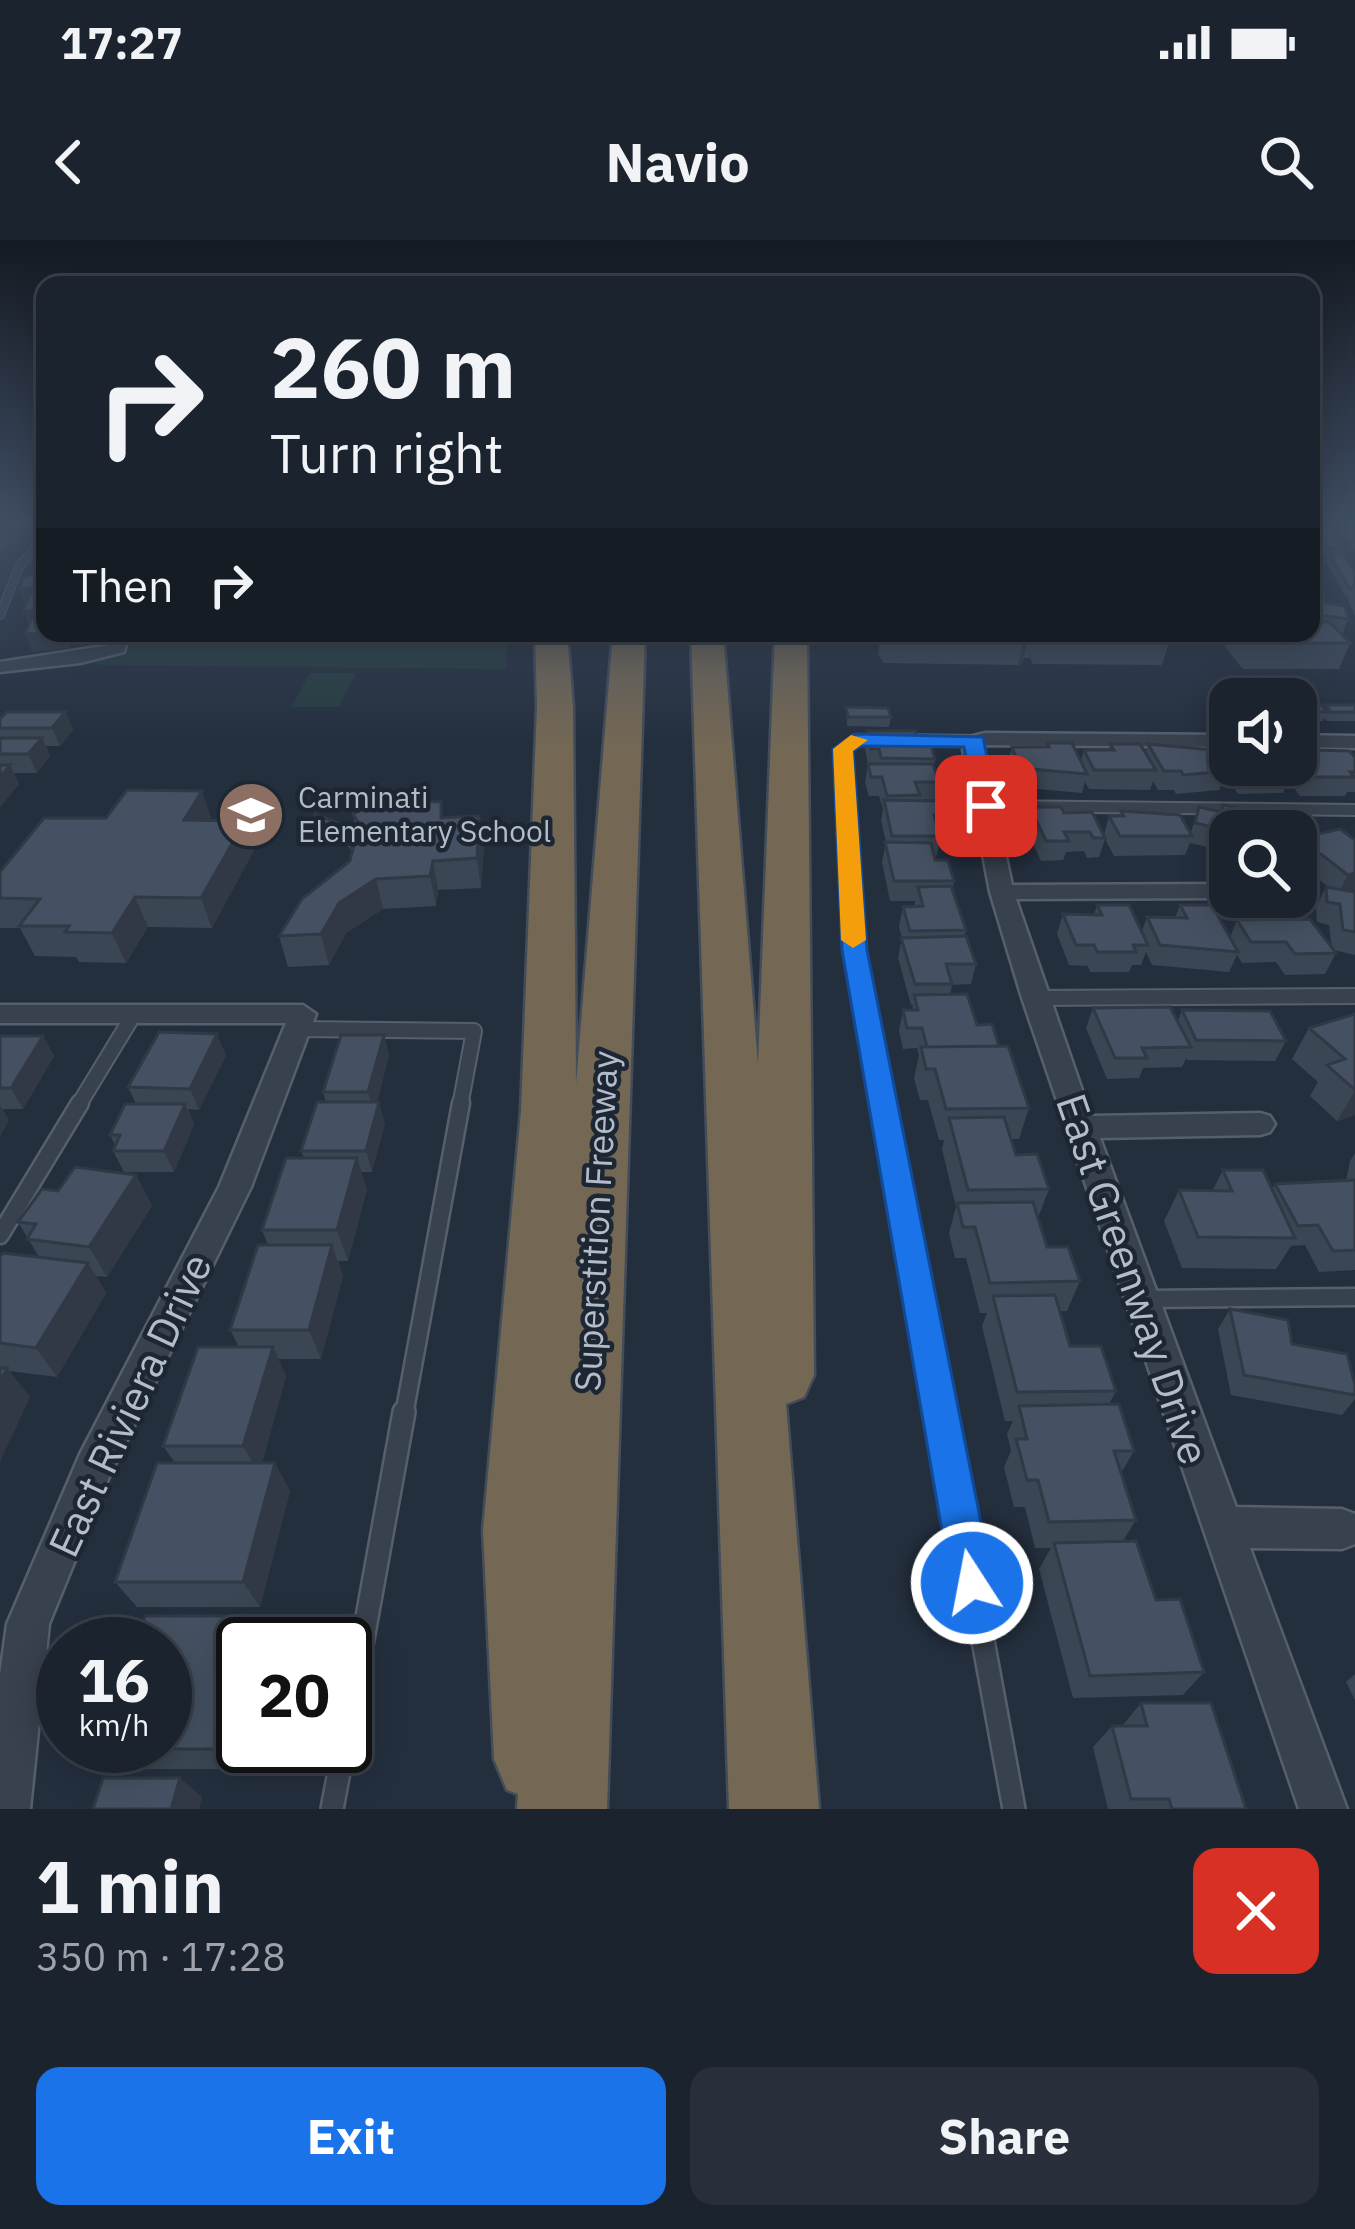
<!DOCTYPE html>
<meta charset="utf-8">
<style>
:root{--surface:#1b232e;--page:#282f3a;--text:#f1f3f6;--muted:#a0a4aa;--line:#39404a;--accent:#1a73e8}
body{margin:0;font-family:"IBM Plex Sans",sans-serif;background:var(--page);color:var(--text);height:100vh;display:flex;flex-direction:column;font-size:45px;white-space:nowrap}
*{box-sizing:border-box;margin:0}
p{font-size:39px;color:var(--muted)}
.icon{flex:none;width:66px;height:66px;fill:none;stroke:currentColor;stroke-width:2;stroke-linecap:round;stroke-linejoin:round}
.map{position:relative;height:1569px;overflow:hidden}
.panel{display:flex;flex-direction:column;background:var(--surface);flex:1}
.panel>*{flex:none}
.banner{position:absolute;left:36px;top:36px;width:1284px;height:366px;border-radius:24px;box-shadow:0 6px 30px #0003,0 0 0 3px var(--line);background:#1b232e;color:var(--text);overflow:hidden}
.tools{position:absolute;left:1209px;top:438px;display:grid;gap:24px}
.tools a{display:grid;place-items:center;width:108px;height:108px;border-radius:24px;background:var(--surface);box-shadow:0 6px 30px #0003,0 0 0 3px var(--line);font-size:60px}
.speed{position:absolute;left:36px;top:1377px;display:flex;gap:24px;font-size:60px;font-weight:700;text-align:center}
.speed>*{display:grid;place-content:center;width:156px;height:156px;border-radius:50%;background:var(--surface);box-shadow:0 6px 30px #0003,0 0 0 3px var(--line);line-height:1}
.speed small{font-size:30px;font-weight:400}
.speed .limit{border:6px solid #111;border-radius:18px;background:#fff;color:#111}
.pin{position:absolute;display:grid;place-items:center;width:102px;height:102px;color:#fff;margin:-51px;border-radius:24px;box-shadow:0 6px 18px #0006}
.me{position:absolute;width:132px;margin:-66px;rotate:349deg;stroke-linejoin:round;filter:drop-shadow(0 0 9px #0008)}
.turn{display:flex;align-items:center;gap:42px;height:252px;padding:0 36px;font-size:54px}
.turn .icon{width:156px;height:156px;stroke-width:2.5}
.turn b{display:block;font-size:84px;line-height:102px}
.then{display:flex;align-items:center;height:114px;padding:0 36px;background:#0003;gap:24px;font-size:45px}
.round{display:grid;place-items:center;flex:none;width:126px;height:126px;border-radius:24px;background:var(--page)}
.summary{display:flex;align-items:center;justify-content:space-between;height:204px;padding:0 36px}
h1{font-size:72px;font-weight:800;line-height:90px}
.cta{display:flex;gap:24px;margin-top:auto;padding:24px 36px}
.cta a{flex:1;height:138px;border-radius:24px;background:var(--accent);color:#fff;font-size:48px;font-weight:800;line-height:138px;text-align:center}
.cta a+a{background:var(--page);color:var(--text)}
.status{display:flex;justify-content:space-between;align-items:center;height:84px;padding:0 60px;background:var(--surface);direction:ltr}
.status svg{height:33px;fill:currentColor}
header{display:flex;justify-content:space-between;align-items:center;height:156px;padding:0 36px;background:var(--surface);font-size:54px;font-weight:800}
.map>svg:first-child{display:block}
.green{fill:#263c3f}
.lines{fill:none;stroke-linecap:round;stroke-linejoin:round}
.service-far4-casing{stroke:#565f6c;stroke-width:10}
.service-far3-casing{stroke:#565f6c;stroke-width:14}
.service-far2-casing{stroke:#565f6c;stroke-width:18}
.service-far1-casing{stroke:#565f6c;stroke-width:21}
.service-casing{stroke:#565f6c;stroke-width:26}
.minor-casing{stroke:#565f6c;stroke-width:5}
.motorway-casing{stroke:#434c59;stroke-width:5}
.service-far4{stroke:#38414e;stroke-width:8}
.service-far3{stroke:#38414e;stroke-width:10}
.service-far2{stroke:#38414e;stroke-width:14}
.service-far1{stroke:#38414e;stroke-width:16}
.service{stroke:#38414e;stroke-width:21}
.minor{fill:#38414e;fill-rule:evenodd}
.motorway{fill:#746855;fill-rule:evenodd}
.wall{fill:#3b4654}
.shaded-wall{fill:#303945}
.building{fill:#455162;stroke:#303945;stroke-width:3}
.route{fill:#1a73e8;stroke:#114b97;stroke-width:3}
.slow{fill:#f59e0b}
.labels{text-anchor:middle;stroke-width:9;stroke-linejoin:round;paint-order:stroke}
.far-poi-label{font-size:30px;fill:#b4bcc9;stroke:#1d2633;text-anchor:start}
.street-label{font-size:36px;fill:#b4bcc9;stroke:#1d2633}
.near-street-label{font-size:42px;fill:#b4bcc9;stroke:#1d2633}
</style>
<div class="status"><b>17:27</b><svg viewBox="0 0 49 12"><path d="M0 12V9h3v3zM5 12V6h3v6zM10 12V3h3v9zM15 12V0h3v12zM26 1h20v11H26zM47 4h2v5h-2z"/></svg></div>
<header><svg class="icon" aria-label="back" viewBox="0 0 24 24"><path d="M15 5l-7 7 7 7"/></svg>Navio<svg class="icon" aria-label="search" viewBox="0 0 24 24"><circle cx="10" cy="10" r="6"/><path d="M15 15l6 6"/></svg></header>
<div class="map">
<svg width="1355" height="1569" viewBox="0 0 1355 1569">
<rect width="100%" height="100%" fill="#242f3e"/>
<!-- green -->
<path class="green" d="M121 393H508L506 429 100 425 80 418 118 408Z
M310 433H356L339 467H291Z"/>
<g class="lines">
<defs>
<path id="service-far4" d="M0 375 19 327 45 296"/>
<path id="service-far3" d="M903 500 976 501
M986 566 1355 570
M850 624 843 509 856 500H881"/>
<path id="service-far2" d="M850 621 855 710 884 866
M1035 758 1355 756
M298 789 474 791 460 866
M78 866 134 774"/>
<path id="service-far1" d="M883 863 941 1175
M0 995 80 863
M1145 1059 1355 1057
M404 1175 461 863"/>
<path id="service" d="M941 1172 1014 1569
M345 1499 404 1172
M332 1569 344 1506"/>
<path id="minor" d="M113 393H129L124 412 80 423 0 432V422L110 405Z
M985 493 1230 495V507L985 505 983 510 1012 645 1230 644V657H1234L1230 658 1016 659 1091 876 1260 873 1270 876 1275 884 1270 892 1260 895 1100 898 1236 1267 1342 1269 1355 1274V1304L1342 1309 1250 1308 1347 1569H1299L1022 758 990 652 963 510 969 497Z
M1296 495 1355 496V508L1296 507Z
M0 765H303L316 774 251 947 109 1237 49 1384 30 1569H0V1435L7 1384 80 1214 219 947 286 783H0Z"/>
<path id="motorway" d="M535 393H567L573 466 576 844 613 393H645L607 1569H517L518 1554 507 1550 494 1519 483 1290 521 871 537 466Z
M691 393H723L758 825 775 393H807L814 1135 804 1157 786 1164 819 1569H729Z"/>
</defs>
<!-- service-far4 casing -->
<use href="#service-far4" class="service-far4-casing"/>
<!-- service-far3 casing -->
<use href="#service-far3" class="service-far3-casing"/>
<!-- service-far2 casing -->
<use href="#service-far2" class="service-far2-casing"/>
<!-- service-far1 casing -->
<use href="#service-far1" class="service-far1-casing"/>
<!-- service casing -->
<use href="#service" class="service-casing"/>
<!-- minor casing -->
<use href="#minor" class="minor-casing"/>
<!-- motorway casing -->
<use href="#motorway" class="motorway-casing"/>
<!-- service-far4 -->
<use href="#service-far4" class="service-far4"/>
<!-- service-far3 -->
<use href="#service-far3" class="service-far3"/>
<!-- service-far2 -->
<use href="#service-far2" class="service-far2"/>
<!-- service-far1 -->
<use href="#service-far1" class="service-far1"/>
<!-- service -->
<use href="#service" class="service"/>
<!-- minor -->
<use href="#minor" class="minor"/>
<!-- motorway -->
<use href="#motorway" class="motorway"/>
</g>
<!-- wall -->
<path class="wall" d="M0 284H36L25 293H19L20 295 4 310H0Z
M1339 284H1355V312Z
M1315 286 1342 309 1340 315 1355 333V376L1348 360 1349 357H1346L1326 322 1328 316 1324 315 1312 294Z
M1311 351 1348 379 1342 395 1350 403 1339 429H1243L1225 407 1230 393H1311Z
M873 393H1172L1162 425 1033 424 1030 418H1024L1022 424 1018 425 884 423 878 414 880 401H875Z
M1296 464 1323 468 1325 465H1355V481H1327L1324 478 1323 481H1296Z
M846 467 891 477 889 487 847 486Z
M65 472 73 490 60 506H46L50 516 37 533H14L19 544 0 567V479Z
M867 491 920 505 935 519 934 526 939 542 936 561 944 575 937 615H934L935 620 954 641 952 651 966 690 964 696 976 724 971 744 952 745 950 755 999 806 1029 868 1019 899H1011L1016 915 1049 949 1038 978 1047 1007 1080 1041 1067 1071H1060L1070 1106 1116 1151 1109 1164 1134 1211 1121 1233 1136 1280 1123 1301 1156 1360 1204 1432 1183 1455 1073 1458 1039 1329 1051 1308H1035L1025 1267H1014L1004 1227 1011 1211 1007 1194 1013 1181H1005L982 1086 987 1073H980L966 1018H955L949 993 956 967 942 909 944 900H939L928 860H920L914 838 919 815 917 808 903 809 899 791 903 770H912L913 765H911L898 718 902 698 899 687 903 667H914L915 661H890L882 622 886 602 881 580 883 569 879 556H869L865 543 868 524 865 509Z
M1047 503 1081 521 1084 510H1108L1110 504 1146 513 1148 504 1218 518 1222 505H1230V525H1296V505L1314 510 1355 517V552H1347L1345 556H1300L1288 540 1283 553 1238 554 1225 536 1219 550 1176 554 1174 550H1158L1153 541 1150 550 1089 549 1085 542 1082 553 1016 547 1007 525 1012 507H1046Z
M1223 565 1230 591V612L1190 603 1185 615 1114 616 1105 599 1099 617 1087 618 1084 611 1066 612 1063 620 1041 621 1025 587 1030 567 1064 573 1104 595 1109 576H1119L1121 571 1191 592 1199 567 1221 572Z
M353 574 444 578 479 576 484 605 481 648 438 650 436 666 383 669 346 693 329 725 288 727 279 696 350 621 352 613 346 602 316 588 313 578 356 593Z
M212 581H245L254 610 212 688 148 687 126 723 79 722 76 717 35 716 20 688H0V658Z
M1296 599 1355 600V650L1351 651 1355 652V715L1334 710 1336 713 1325 734 1285 735 1276 722 1242 723 1237 715 1229 732 1152 725 1146 712 1141 725H1132L1129 732H1090L1088 726 1069 725 1057 694 1063 674 1094 675 1097 665 1142 691 1147 677 1175 678 1180 665 1230 697 1237 680 1332 708 1329 685 1317 682 1316 667 1326 647H1329L1311 634 1296 638Z
M1093 768 1178 781 1182 770 1286 801 1275 821 1187 820 1186 818 1182 827 1143 828 1139 838 1107 839 1086 788Z
M1355 774V875L1337 881 1310 856 1318 842 1292 819 1309 788Z
M384 795 389 815 377 862 385 883 372 932H361L367 949 348 1021H338L343 1036 321 1119H278L286 1136 262 1223H275L290 1251 260 1367H137L115 1342 175 1223 163 1206 239 1107 230 1090 268 1005 262 990 304 918 301 911 326 862 323 852Z
M0 796H43L54 816 23 869H2L9 880 0 896Z
M226 815 199 870 188 869 194 885 174 932H124L113 911 115 905 110 895 136 864 128 847Z
M1355 913V1030L1319 1032 1305 1005 1291 1006 1276 1029 1182 1028 1164 981 1179 950 1212 951 1223 930 1272 949 1275 944 1346 941 1350 921Z
M136 935 152 966 107 1037 96 1036 106 1053 57 1137 9 1131 30 1157 0 1221V1017H39L18 982 58 951Z
M1230 1069 1292 1104 1355 1145V1159L1342 1175 1231 1155 1218 1089Z
M259 1376 276 1400 275 1404H243V1506H250L245 1529H127L102 1509Z
M1355 1434V1460L1346 1442Z
M1141 1463 1246 1569H1108L1093 1507 1112 1486H1122Z"/>
<!-- shaded-wall -->
<path class="shaded-wall" d="M10 284H16L20 295 4 310 0 300V292Z
M22 284H36L25 293Z
M45 347V364L25 365 19 349Z
M35 370 30 389 23 372Z
M45 393H75L70 408 32 412 25 394Z
M1025 393H1029L1022 424 1018 425Z
M65 472 73 490 60 506 52 488Z
M42 498 50 516 37 533 28 514Z
M10 525 19 544 0 567V537Z
M202 551 212 580H184Z
M479 576 484 605 481 648 477 618Z
M245 581 254 610 212 688 201 658Z
M1321 614 1311 634 1296 638 1304 618Z
M433 621 438 650 436 666 430 636Z
M1355 633V650L1338 654 1348 635Z
M376 639 383 669 346 693 329 725 321 694 339 663Z
M135 657 148 687 126 723 112 693Z
M217 794 226 815 199 870 190 849Z
M384 795 389 815 374 873 368 852Z
M43 796 54 816 23 869 11 848Z
M1355 851V875L1337 881Z
M379 862 385 883 372 932 366 911Z
M185 864 194 885 174 932 164 911Z
M0 865 9 880 0 896Z
M357 918 367 949 348 1021 337 990Z
M136 935 152 966 107 1037 89 1007Z
M332 1005 343 1036 321 1119 309 1090Z
M88 1023 106 1053 57 1137 36 1108Z
M273 1107 286 1136 259 1233 243 1206Z
M7 1128 30 1157 0 1221V1142Z
M275 1223 290 1251 260 1367 243 1342Z
M259 1376 276 1400 275 1404H252Z
M243 1440V1506H250L245 1529 225 1509Z
M180 1538 202 1557 199 1569H171Z"/>
<!-- building -->
<path class="building" d="M1346 284H1355V299Z
M1315 286 1329 287 1342 309 1327 308Z
M1329 314 1344 315 1355 333V343L1352 349 1349 348Z
M45 324V347L19 349 24 338 43 329Z
M45 351V393L25 394 35 370 23 372 30 353Z
M1311 351 1323 352 1325 363 1345 366 1348 379 1311 374Z
M1311 382H1329L1350 403H1253L1244 393H1311Z
M1296 464 1321 465 1327 472H1296Z
M1325 465H1355V472H1331Z
M846 467 888 468 891 477H848Z
M7 472H65L52 488H0V479Z
M867 491H915L920 505H931L935 519 881 518 879 509H871Z
M0 498H42L28 514H0Z
M1047 503H1072L1087 534 1020 528 1012 507H1049Z
M1110 504H1140L1156 530H1094L1084 510H1114Z
M1148 504 1212 510 1227 531 1183 535 1181 531H1164Z
M1296 505H1310L1314 510 1349 511 1355 517V532H1350L1354 537H1308L1296 520Z
M868 524H933L939 542H915L920 555 887 556 882 537H871Z
M0 525H10L0 537Z
M1238 525H1283L1291 534 1245 535Z
M127 550 202 551 184 580 245 581 201 658 135 657 112 693 65 692 69 686H19L40 659 0 658V632L44 578H106Z
M379 560 441 562V578L479 576 477 618 433 621 430 636 376 639 339 663 321 694 279 696 302 659 350 621 358 582 353 574Z
M884 560 939 561 944 575H934L940 596H892Z
M1223 565 1262 573 1259 591H1230L1195 583 1199 567 1222 572Z
M1030 567H1061L1064 573 1092 572 1105 598H1093L1090 592H1064L1069 601H1046Z
M1121 571 1180 575 1192 596H1120L1109 576H1124Z
M315 574 353 589 356 593 353 609 344 592 313 578Z
M1340 589 1355 600V633L1348 635 1321 614 1304 618 1296 612V599Z
M885 602 931 603 935 620H948L954 641H894Z
M951 646 966 690 910 691 903 667 923 666 918 647Z
M1326 647 1355 652V692L1343 690 1340 664 1327 662Z
M1097 665H1129L1148 705H1133L1136 712H1097L1094 705H1076L1063 674 1102 675Z
M1180 665H1212L1238 712 1160 705 1147 677 1187 678Z
M1310 679 1336 713 1295 714 1286 702H1251L1237 680Z
M966 696 976 724H946L952 744H915L901 698Z
M967 754 977 785 992 784 999 806 927 807 922 788H907L903 770H918L914 755Z
M1170 767 1191 807 1142 808 1147 818H1115L1093 768Z
M1182 770 1270 771 1286 801 1196 800Z
M1355 774V850L1327 825 1345 819 1309 788Z
M159 792 217 794 190 849 128 847Z
M341 795H384L368 852H323Z
M0 796H43L11 848H0Z
M1008 806 1029 868 946 869 935 829H926L921 807Z
M317 862H379L366 911H301Z
M125 864H185L164 911H113L120 895H110Z
M1004 877 1016 915 1037 914 1049 949 968 950 949 878Z
M286 918H357L337 990H262Z
M75 927 136 935 89 1007 27 999 36 984 18 982 42 949 58 951Z
M1223 930H1263L1295 998 1198 997 1179 950 1232 951Z
M1355 940V1010L1333 1011 1318 985 1298 986 1275 944Z
M1033 962 1047 1007H1068L1080 1041 990 1043 975 987H963L957 963Z
M258 1005H332L309 1090H230Z
M3 1013 88 1023 36 1108 0 1103V1017Z
M1055 1055 1070 1106H1101L1116 1151 1017 1152 993 1056Z
M1230 1069 1288 1080 1292 1104 1347 1114 1355 1145V1155L1244 1135Z
M198 1107H273L243 1206H163Z
M0 1128H7L0 1142Z
M1119 1164 1134 1211H1114L1136 1280 1049 1282 1038 1240H1027L1016 1199H1027L1019 1166Z
M157 1223H275L243 1342H115Z
M1136 1301 1156 1360 1180 1359 1204 1432 1090 1436 1054 1303Z
M145 1376H259L252 1404H243V1440L225 1509H102L103 1506H165V1404H136Z
M1141 1463H1211L1246 1569H1172L1169 1559H1131L1112 1486H1147Z
M103 1538H180L171 1569H93Z"/>
<!-- sky -->
<linearGradient id="sky" x2="0" y2="1"><stop stop-color="#141a22"/><stop offset="0.56" stop-color="#3f4d63"/><stop offset="1" stop-color="#3f4d63" stop-opacity="0"/></linearGradient>
<rect width="1355" height="504" fill="url(#sky)"/>
<!-- route -->
<path class="route" d="M856 494 983 497 997 566 986 573 976 566 964 507 861 506 853 511 867 710 993 1343 987 1358 972 1364 957 1358 951 1343 842 710 833 509Z"/>
<!-- slow -->
<path class="slow" d="M851 495 868 500 853 511 866 700 853 708 841 700 833 509Z"/>
<!-- icons -->
<defs>
<symbol id="school-disc" viewBox="-11 -11 22 22"><circle r="9.5" fill="#8d6e63" stroke="#1d2633"/><path d="M0-5L7-2L0 1L-7-2ZM-4 1L0 2.5L4 1V4Q0 6-4 4Z" fill="#fff"/></symbol>
</defs>
<g fill-rule="evenodd">
<use href="#school-disc" x="213" y="537" width="76" height="76"/>
</g>
<g class="labels">
<!-- far-poi labels -->
<g class="far-poi-label">
<text x="298" y="568">Carminati<tspan x="298" dy="34">Elementary School</tspan></text>
</g>
<!-- street labels -->
<g class="street-label">
<text transform="translate(596 981) rotate(-87)" y="13">Superstition Freeway</text>
</g>
<!-- near-street labels -->
<g class="near-street-label">
<text transform="translate(1133 1039) rotate(71)" y="15">East Greenway Drive</text>
<text transform="translate(130 1165) rotate(-65)" y="15">East Riviera Drive</text>
</g>
</g>
</svg>
<div class="tools">
<a><svg class="icon" aria-label="sound" viewBox="0 0 24 24"><path d="M4 9h4l5-4v14l-5-4H4zM17 9q2 3 0 6"/></svg></a>
<a><svg class="icon" aria-label="search" viewBox="0 0 24 24"><circle cx="10" cy="10" r="6"/><path d="M15 15l6 6"/></svg></a>
</div>
<div class="speed"><div>16<small>km/h</small></div><div class="limit">20</div></div>
<div class="pin" style="left:986px;top:566px;background:#d93025"><svg class="icon" aria-label="arrive" viewBox="0 0 24 24"><path d="M6 21V4h12l-3 4 3 4H6"/></svg></div>
<svg class="me" style="left:972px;top:1343px" viewBox="-20 -20 40 40"><circle r="17" fill="#1a73e8" stroke="#fff" stroke-width="3"/><path d="M0-11L8 9 0 5-8 9z" fill="#fff"/></svg>
<div class="banner">
<div class="turn"><svg class="icon" aria-label="right" viewBox="0 0 24 24"><path d="M7 20v-9h11M14 6l5 5-5 5"/></svg><div><b>260 m</b>Turn right</div></div>
<div class="then">Then<svg class="icon" aria-label="right" viewBox="0 0 24 24"><path d="M7 20v-9h11M14 6l5 5-5 5"/></svg></div>
</div>
</div>
<section class="panel">
<div class="summary"><div><h1>1 min</h1><p>350 m · 17:28</p></div><a class="round" style="background:#d93025;color:#fff"><svg class="icon" aria-label="close" viewBox="0 0 24 24"><path d="M6 6l12 12M18 6L6 18"/></svg></a></div>
<div class="cta"><a>Exit</a><a>Share</a></div>
</section>
